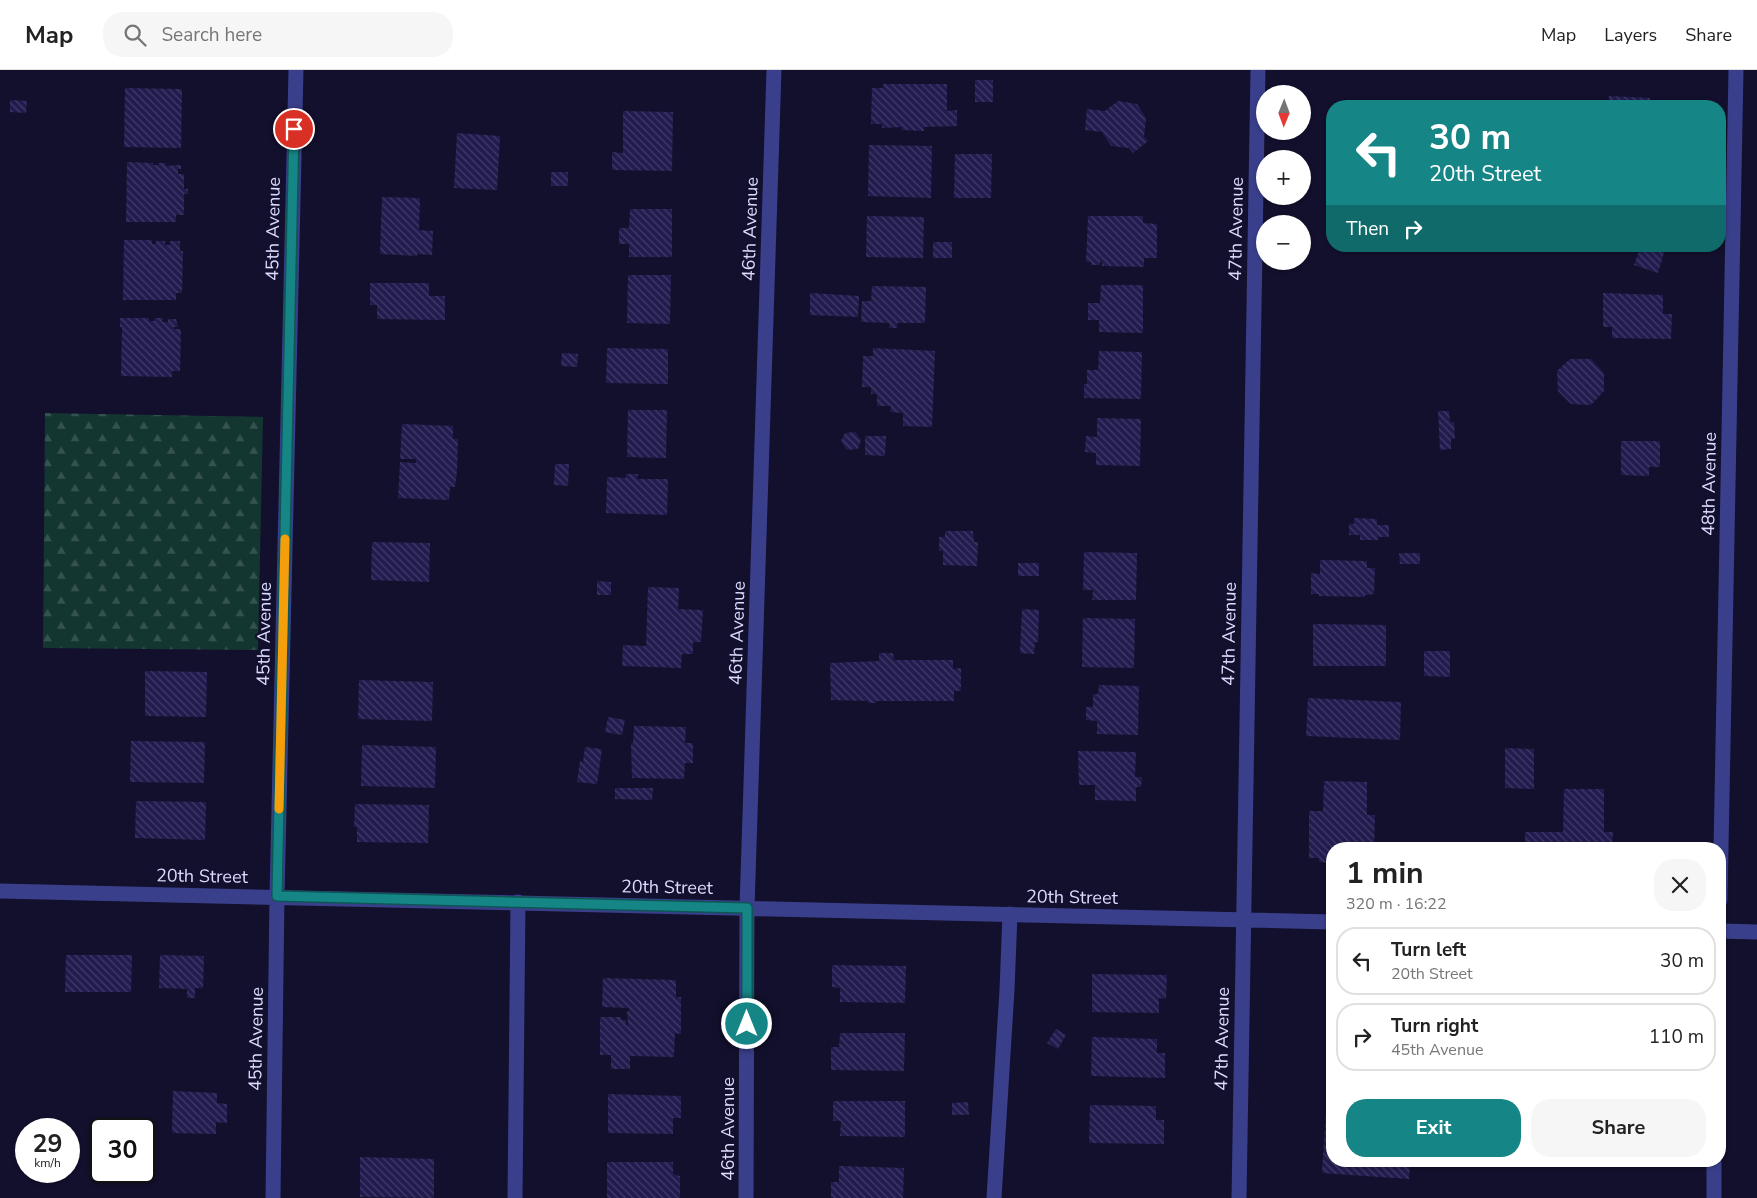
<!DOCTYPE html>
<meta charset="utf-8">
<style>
:root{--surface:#fff;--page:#f6f6f6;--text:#222;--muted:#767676;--line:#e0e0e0;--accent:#168585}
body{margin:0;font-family:"Nunito Sans",sans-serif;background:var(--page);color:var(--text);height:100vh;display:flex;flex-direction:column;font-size:19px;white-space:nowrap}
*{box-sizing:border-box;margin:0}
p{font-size:16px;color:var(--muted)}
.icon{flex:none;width:28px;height:28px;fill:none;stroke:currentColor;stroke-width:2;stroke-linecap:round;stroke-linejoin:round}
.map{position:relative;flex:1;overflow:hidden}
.side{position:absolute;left:1326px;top:772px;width:400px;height:325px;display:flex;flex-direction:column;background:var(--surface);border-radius:20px;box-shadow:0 1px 4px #0004}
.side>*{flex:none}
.guide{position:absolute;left:1326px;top:30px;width:400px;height:152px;border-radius:20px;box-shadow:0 1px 4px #0004;background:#168585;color:#fff;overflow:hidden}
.needle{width:32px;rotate:181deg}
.tools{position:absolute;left:1256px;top:15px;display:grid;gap:10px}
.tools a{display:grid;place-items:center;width:55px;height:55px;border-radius:50%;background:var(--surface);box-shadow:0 1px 4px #0004;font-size:25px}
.speed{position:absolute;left:15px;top:1048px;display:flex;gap:10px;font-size:25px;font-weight:700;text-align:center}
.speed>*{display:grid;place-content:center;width:65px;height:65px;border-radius:50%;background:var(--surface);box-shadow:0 1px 4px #0004;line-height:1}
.speed small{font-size:12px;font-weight:400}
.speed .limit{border:2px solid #111;border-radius:8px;background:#fff;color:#111}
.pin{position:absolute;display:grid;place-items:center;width:42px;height:42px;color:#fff;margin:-21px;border:2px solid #fff;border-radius:50%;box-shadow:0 1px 5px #0007}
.me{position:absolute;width:55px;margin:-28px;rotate:0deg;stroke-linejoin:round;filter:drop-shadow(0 0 4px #0008)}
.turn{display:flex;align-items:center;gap:18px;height:105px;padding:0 20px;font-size:22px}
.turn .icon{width:65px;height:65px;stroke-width:2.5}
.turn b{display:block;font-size:35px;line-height:42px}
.then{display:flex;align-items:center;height:48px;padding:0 20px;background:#0003;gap:10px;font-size:19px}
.round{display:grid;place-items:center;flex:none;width:52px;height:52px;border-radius:20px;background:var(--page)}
.summary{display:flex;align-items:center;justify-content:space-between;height:85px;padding:0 20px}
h1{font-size:30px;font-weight:700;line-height:38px}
.primary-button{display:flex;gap:10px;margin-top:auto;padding:10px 20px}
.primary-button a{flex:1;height:58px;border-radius:20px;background:var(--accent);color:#fff;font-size:20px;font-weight:700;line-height:58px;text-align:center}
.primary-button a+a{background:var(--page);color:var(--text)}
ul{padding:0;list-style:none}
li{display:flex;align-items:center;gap:15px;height:68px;margin:0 10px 8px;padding:0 10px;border:2px solid var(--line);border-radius:20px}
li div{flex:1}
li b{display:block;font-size:19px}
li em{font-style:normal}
header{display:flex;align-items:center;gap:30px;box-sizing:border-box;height:70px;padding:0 25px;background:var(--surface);border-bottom:1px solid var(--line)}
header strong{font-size:24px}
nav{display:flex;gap:28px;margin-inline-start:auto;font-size:18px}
.search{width:350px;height:45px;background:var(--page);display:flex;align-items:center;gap:12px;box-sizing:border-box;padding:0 18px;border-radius:20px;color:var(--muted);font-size:19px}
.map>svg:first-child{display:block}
.forest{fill:url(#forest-firs)}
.building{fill:url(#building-back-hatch)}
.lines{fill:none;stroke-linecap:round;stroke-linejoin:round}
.lane{stroke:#3a3f8c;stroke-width:15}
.street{stroke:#3a3f8c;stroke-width:15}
.route-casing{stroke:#0e5656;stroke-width:12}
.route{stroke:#168585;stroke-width:9}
.slow{stroke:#f59e0b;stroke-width:9}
.labels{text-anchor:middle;stroke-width:4.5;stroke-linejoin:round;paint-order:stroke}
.street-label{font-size:18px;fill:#dcdbff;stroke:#12102c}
</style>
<header>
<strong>Map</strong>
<div class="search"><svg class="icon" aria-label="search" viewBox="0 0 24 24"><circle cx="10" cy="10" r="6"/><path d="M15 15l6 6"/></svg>Search here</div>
<nav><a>Map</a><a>Layers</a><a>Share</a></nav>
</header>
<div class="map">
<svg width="1757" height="1128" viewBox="0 0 1757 1128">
<defs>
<pattern id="forest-firs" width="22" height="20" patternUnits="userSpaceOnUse" patternTransform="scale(1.25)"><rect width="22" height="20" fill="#133631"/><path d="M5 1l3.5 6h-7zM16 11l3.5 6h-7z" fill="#355250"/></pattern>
<pattern id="building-back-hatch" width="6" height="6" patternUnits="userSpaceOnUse" patternTransform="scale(1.25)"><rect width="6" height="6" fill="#211c4e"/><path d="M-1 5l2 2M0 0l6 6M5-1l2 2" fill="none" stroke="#413c69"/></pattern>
</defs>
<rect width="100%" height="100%" fill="#12102c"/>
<!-- forest -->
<path class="forest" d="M45 343 263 347 258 580 43 578Z"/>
<!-- building -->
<path class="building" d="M975 10H993V32H975Z
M883 14H947V41L957 40V56L924 57V61L902 60V57L882 58V54H871L872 18H883Z
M125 18 182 19 181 78 124 77Z
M1609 26 1650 28 1649 36H1608Z
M10 30 27 31 26 43 10 42Z
M1118 31 1137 34 1146 48 1144 67 1148 71 1133 83 1129 78 1111 76 1102 62 1085 60 1087 39 1105 41Z
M623 41 673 42 672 101 612 100V82L623 83Z
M457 63 500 66 497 120 454 118Z
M869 75 932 76 931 128 868 126Z
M955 84H992L991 128H954Z
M127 92 153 93V95H158V93H166V96L181 95V99H178V104H184V119H188V124H184V145H176V152H126Z
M551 102H568V116H551Z
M382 127 420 128 419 160 433 161 432 185 417 184V186L380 184Z
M630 139H672V187H629V174H619V158H629Z
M867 146 924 147 923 188 866 187Z
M1088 146H1143V153L1157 154V188H1144V197L1102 196V192L1100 191V195H1091V192H1086Z
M124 170H152V174H156V171H165V175H170V171H180V181H183L182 223H176V230H123Z
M933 172H952V188H933Z
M1641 176H1666L1658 203 1634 195Z
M628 205H671L670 254 627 253Z
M370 213H429V226H445V250L377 249V235H370Z
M1101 215H1143V263L1099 262V250H1088V233H1100Z
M872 216 926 217 925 253H897V258H889V253L861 252 862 231H871Z
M810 223 859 226 858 247 810 245Z
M1603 223 1663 225V244H1672L1671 269 1612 268V257H1603Z
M120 248H149V251H154L155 248H163L162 252H168V249H176L178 257H174V259H181L180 301H172V307L121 306 122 257H120Z
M607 278 668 279V314L606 313Z
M873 278 935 281 932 357 903 356V343L890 342 891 336H877V324H871V317H862L863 286H873Z
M1099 281 1142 282 1141 329 1084 328V314H1087V300H1098Z
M562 283 578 284 577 297 561 296Z
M1570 289H1591L1604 303V321L1591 335 1571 334 1558 321 1557 301Z
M628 340H667L666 388 627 387Z
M1438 341H1449L1450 352H1454L1455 369H1451V379L1440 380Z
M1097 348 1141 349 1140 396 1096 395V383L1085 382 1086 366 1097 367Z
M402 354 453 356V369H458L457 401 455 417H450L449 430 398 428 400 392 416 393V389H400Z
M855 362 861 370 858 379 847 380 841 371 845 363Z
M865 366H886L885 386 865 385Z
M1621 371H1660V397H1649V406L1621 405Z
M555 394H569L568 416 554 415Z
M626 404H638L637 409H668L667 445 606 443 607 407 626 408Z
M1354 448 1377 449V455H1389V467H1378V470H1360V465H1349V454H1354Z
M945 461H973L974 472H978L977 496 943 495V481H939V467H945Z
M372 472 430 473 429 512 371 510Z
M1084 482 1137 483 1136 530H1092L1093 520H1083Z
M1399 483H1420V494H1400Z
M1320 490 1367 491V498H1375L1374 524 1365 525V527L1319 526V524H1311V503L1320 504Z
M1018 493H1039V506H1018Z
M597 511 611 512V525H597Z
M648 517 679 518 678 539 703 540 701 572H693V584H682L681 598 622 596 623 575 646 576Z
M1022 539 1039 540 1038 572H1035L1034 584 1020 583Z
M1083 548 1135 549 1134 598 1082 597Z
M1313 554 1386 555V596H1313Z
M1424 581H1450V607L1424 606Z
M879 583H893L894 590H953V599L961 598V621H954V631H876V633H868V631L831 630 830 593 879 591Z
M145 601 207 602 206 647 145 646Z
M359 610 433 612 432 651 358 649Z
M1099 615 1139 616 1138 665 1097 664V651L1086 650V637H1093V624H1098Z
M1308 628 1401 632 1400 670 1306 666Z
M608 647 625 650 622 665 605 662Z
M634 656 686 657 685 673H693V693H685L684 709 632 708 631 673H633Z
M131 671 205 672 204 713 130 712Z
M362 675 436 677 435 718 361 716Z
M585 677 602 679 597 714 577 712 580 691 583 692Z
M1505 678 1534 679V719L1505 718Z
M1078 681 1136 682 1135 707H1142L1141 717H1136V731L1095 730V715H1079Z
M1324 711 1367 712V745H1375L1374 779H1332V793L1319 792V788H1309V741H1323Z
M615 718H653L652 730 615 729Z
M1564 719H1604V762H1613L1612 779H1525V762H1563Z
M136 731 206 732 205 770 135 768Z
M355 734 429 735 428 773 357 772V757H354Z
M66 885H132L131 922H65Z
M160 885 204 886 203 918H195V928H187V919L159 918Z
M832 895 906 896 905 933 840 932V918L832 917Z
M1092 904 1167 905 1166 929 1159 928V943L1092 942Z
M603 908 676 910V927H681V964L675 963 674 987 630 986V999H611V985H600V947H621V950H626V955H628L627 941H629V938L602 937Z
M1056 959 1066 965 1058 979 1047 973Z
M840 963H905L904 1001 831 1000V977H839Z
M1092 967 1157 969V983H1165V1008L1091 1006Z
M173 1021 217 1023V1033L227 1034V1053L216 1052V1064L172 1063Z
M608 1024 681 1026V1048H673V1064L608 1063Z
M833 1031H905V1067L840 1066 841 1051H833Z
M968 1032 969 1045H952V1033Z
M1090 1035 1156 1036V1050H1164V1074L1089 1073Z
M1326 1040H1332V1091H1410L1409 1109 1322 1103Z
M360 1087 434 1089V1128L360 1127Z
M607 1092H673V1104H675V1105L680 1106V1128H607Z
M839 1096 904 1098 903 1128H831V1112H839Z"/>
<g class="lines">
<!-- lane -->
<path class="lane" d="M515 1128 518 832
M994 1128 1007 920 1010 844"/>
<!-- street -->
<path class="street" d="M0 821 1332 852
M1720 830 1736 0
M1720 861 1757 862
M273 1128 277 826 296 0
M746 1128 747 838 774 0
M1239 1128 1258 0
M1714 1128V1091"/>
</g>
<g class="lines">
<defs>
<path id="route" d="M294 59 277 826 747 838V954"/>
</defs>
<!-- route casing -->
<use href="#route" class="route-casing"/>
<!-- route -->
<use href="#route" class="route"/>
<!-- slow -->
<path class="slow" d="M279 739 285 469"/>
</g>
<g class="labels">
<!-- street labels -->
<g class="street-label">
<text transform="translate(273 159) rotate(-89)" y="6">45th Avenue</text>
<text transform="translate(750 159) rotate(-88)" y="6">46th Avenue</text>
<text transform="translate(1236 159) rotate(-89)" y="6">47th Avenue</text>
<text transform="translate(1709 414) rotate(-89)" y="6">48th Avenue</text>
<text transform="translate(737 563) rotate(-88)" y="6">46th Avenue</text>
<text transform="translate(264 564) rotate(-89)" y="6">45th Avenue</text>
<text transform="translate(1229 564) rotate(-89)" y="6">47th Avenue</text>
<text transform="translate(202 806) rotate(1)" y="6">20th Street</text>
<text transform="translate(667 817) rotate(1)" y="6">20th Street</text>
<text transform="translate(1072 827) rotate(1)" y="6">20th Street</text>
<text transform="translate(256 969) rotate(-89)" y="6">45th Avenue</text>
<text transform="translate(1222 969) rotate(-89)" y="6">47th Avenue</text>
<text transform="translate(728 1059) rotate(-90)" y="6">46th Avenue</text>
</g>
</g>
</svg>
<div class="tools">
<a><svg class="needle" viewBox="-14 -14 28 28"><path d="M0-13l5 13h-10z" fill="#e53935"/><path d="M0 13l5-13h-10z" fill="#767676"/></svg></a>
<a>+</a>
<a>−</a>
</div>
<div class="speed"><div>29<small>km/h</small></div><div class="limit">30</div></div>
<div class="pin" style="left:294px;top:59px;background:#d93025"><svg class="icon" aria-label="arrive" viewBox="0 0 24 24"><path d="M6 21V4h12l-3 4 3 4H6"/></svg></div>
<svg class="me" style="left:747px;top:954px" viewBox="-20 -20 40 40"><circle r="17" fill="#168585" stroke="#fff" stroke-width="3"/><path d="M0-11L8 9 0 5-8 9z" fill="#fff"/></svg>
<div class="guide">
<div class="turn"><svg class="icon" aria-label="left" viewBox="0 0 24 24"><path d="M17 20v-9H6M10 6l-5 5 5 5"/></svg><div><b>30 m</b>20th Street</div></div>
<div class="then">Then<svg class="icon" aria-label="right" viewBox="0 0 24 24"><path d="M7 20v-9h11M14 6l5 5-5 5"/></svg></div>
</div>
<section class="side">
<div class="summary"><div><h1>1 min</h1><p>320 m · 16:22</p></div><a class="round"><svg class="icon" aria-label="close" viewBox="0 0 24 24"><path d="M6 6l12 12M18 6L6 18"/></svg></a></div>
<ul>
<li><svg class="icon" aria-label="left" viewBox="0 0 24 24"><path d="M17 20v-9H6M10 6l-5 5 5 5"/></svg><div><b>Turn left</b><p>20th Street</p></div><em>30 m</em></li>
<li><svg class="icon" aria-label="right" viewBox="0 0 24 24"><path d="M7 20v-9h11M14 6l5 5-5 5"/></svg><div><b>Turn right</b><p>45th Avenue</p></div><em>110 m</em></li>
</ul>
<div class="primary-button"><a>Exit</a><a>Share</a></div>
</section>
</div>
